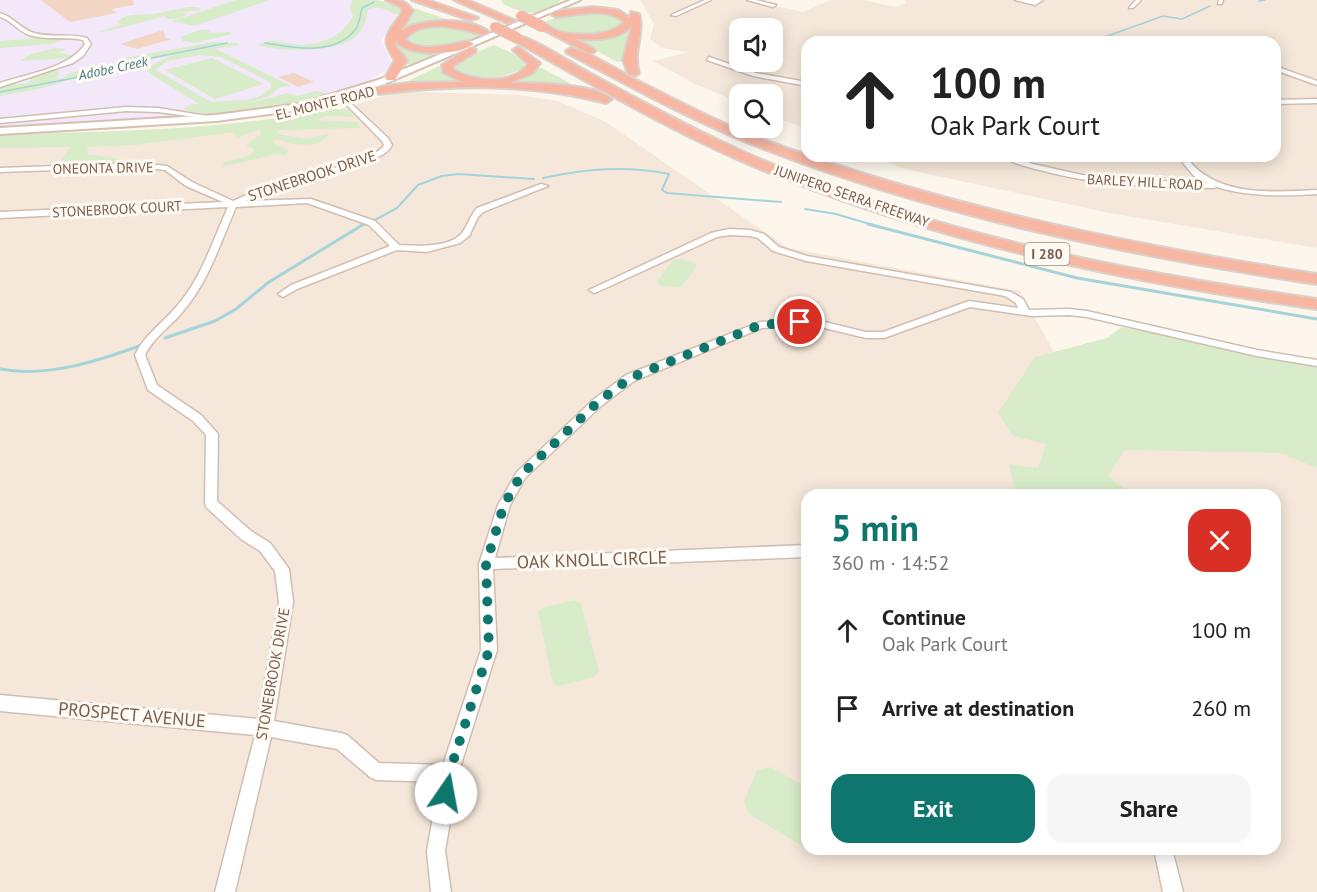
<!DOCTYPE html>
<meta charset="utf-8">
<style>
:root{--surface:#fff;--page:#f6f6f6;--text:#222;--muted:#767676;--accent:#0f766e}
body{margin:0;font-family:"PT Sans",sans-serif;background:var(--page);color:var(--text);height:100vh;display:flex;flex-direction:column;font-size:22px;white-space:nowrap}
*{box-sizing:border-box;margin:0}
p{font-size:20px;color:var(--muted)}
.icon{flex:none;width:33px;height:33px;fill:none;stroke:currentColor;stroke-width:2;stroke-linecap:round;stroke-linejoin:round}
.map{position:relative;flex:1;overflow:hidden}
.details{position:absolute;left:801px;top:489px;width:480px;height:366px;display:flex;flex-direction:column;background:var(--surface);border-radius:18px;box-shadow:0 3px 15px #0003}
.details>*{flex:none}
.hud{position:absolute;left:801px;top:36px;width:480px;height:126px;border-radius:18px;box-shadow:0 3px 15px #0003;background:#fff;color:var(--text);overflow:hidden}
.fabs{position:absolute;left:729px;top:18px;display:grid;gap:12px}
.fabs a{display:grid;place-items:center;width:54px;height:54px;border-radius:12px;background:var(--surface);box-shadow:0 3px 15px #0003;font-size:30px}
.pin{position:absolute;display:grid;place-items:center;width:51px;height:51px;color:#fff;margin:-26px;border:3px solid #fff;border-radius:50%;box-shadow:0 2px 6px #0007}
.me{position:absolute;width:66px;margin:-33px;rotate:12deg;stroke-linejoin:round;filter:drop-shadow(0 0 4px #0008)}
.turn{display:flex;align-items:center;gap:21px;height:126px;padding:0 30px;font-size:27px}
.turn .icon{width:78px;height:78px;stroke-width:2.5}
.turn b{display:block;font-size:42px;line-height:51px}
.round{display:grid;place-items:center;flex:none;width:63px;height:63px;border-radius:18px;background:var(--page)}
.head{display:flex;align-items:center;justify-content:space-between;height:102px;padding:0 30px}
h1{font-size:36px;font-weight:600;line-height:45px;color:var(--accent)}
.action{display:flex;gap:12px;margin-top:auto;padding:12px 30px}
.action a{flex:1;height:69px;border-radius:18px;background:var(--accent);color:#fff;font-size:24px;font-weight:600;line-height:69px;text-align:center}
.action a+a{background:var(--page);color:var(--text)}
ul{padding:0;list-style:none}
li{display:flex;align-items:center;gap:18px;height:78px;padding:0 30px}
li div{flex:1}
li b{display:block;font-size:22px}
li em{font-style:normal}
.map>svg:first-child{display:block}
.residential{fill:#f5e8da;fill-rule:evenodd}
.education{fill:#f3e8fa}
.green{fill:#d8ecc9;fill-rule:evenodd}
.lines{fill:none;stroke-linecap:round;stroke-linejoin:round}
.stream-far2{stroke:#a5d3da;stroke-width:1.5}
.stream-far1{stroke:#a5d3da;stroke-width:2}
.stream{stroke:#a5d3da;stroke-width:3}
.building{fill:#f3d5c3}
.street-casing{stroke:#d1beb0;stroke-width:3}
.secondary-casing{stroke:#d6c0b0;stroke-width:4}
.highway-casing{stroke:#dad1cd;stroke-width:4}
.street{fill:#fff;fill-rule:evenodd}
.secondary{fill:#fff;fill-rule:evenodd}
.highway{fill:#f7b7a3;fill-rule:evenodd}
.highway-bridge-casing{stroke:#dad1cd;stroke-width:12;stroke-linecap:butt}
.highway-bridge{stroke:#f7b7a3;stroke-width:10}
.route{stroke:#0f766e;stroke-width:10;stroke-dasharray:0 18}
.labels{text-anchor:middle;stroke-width:6;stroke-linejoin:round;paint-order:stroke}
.far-water-label{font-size:14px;font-style:italic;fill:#437c86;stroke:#fffaf3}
.far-street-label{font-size:14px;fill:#7a5c4d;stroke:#fffaf3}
.shield{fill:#fffaf3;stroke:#a28b7f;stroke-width:1.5}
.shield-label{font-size:14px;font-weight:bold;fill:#7a5c4d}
.street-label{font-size:15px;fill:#7a5c4d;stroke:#fffaf3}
.near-street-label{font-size:18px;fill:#7a5c4d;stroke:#fffaf3}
</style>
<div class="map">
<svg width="1317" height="892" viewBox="0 0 1317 892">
<rect width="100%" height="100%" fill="#fdf6ec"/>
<!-- residential -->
<path class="residential" d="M640 0H748L803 12 830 0H864L895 7 907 3 904 0H1317V248L1114 214 905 169 873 156H1275V42H807V129L773 116 772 94H740L739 102 695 84 653 61 688 52 662 48 650 39 654 24ZM740 28H772V62H740Z
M417 92 519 95 558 101 606 122 788 248 1020 291 1072 385 1317 419V892H0V142L278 121 334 111 391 94ZM807 495H1275V849H807Z"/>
<!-- education -->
<path class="education" d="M0 0H371L401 7 381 41 392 63 388 69 368 81 307 101 253 112 182 118 0 128Z"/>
<!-- green -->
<path class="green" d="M236 0H270L195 26 172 21Z
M349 0H377L398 5 402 11 399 15C387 11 380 4 368 10 367 17 364 27 359 33 343 54 281 52 258 45 271 38 277 42 291 44 317 47 338 40 353 17L350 8 352 1Z
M501 0H560V1C538 18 525 14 503 4Z
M188 7H197L202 10 183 12 187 15 175 19H167L165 16 109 31 97 32 121 25 117 22 124 17 131 15 154 14Z
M414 8 452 21 398 31 409 9Z
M585 12 603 13 623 20V23C606 39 563 38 545 24L546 21 568 14Z
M632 23 629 44 622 58 624 60 617 62 571 37H598Z
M436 26H447L477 32 479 36C459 45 424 56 405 39 410 28 425 28 436 26Z
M199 30H211L207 33 230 32 232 34 195 43 182 41 181 37Z
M49 37 63 40 52 44 0 48V41Z
M214 42 237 43 239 45 196 52 216 49 291 86 280 87 270 96 243 105 287 93 298 96 315 91 327 93 328 96C292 106 217 122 182 109L192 104H199L147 72 152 65 173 55 127 64 125 58ZM200 55 221 57 268 81 271 84V88L258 97 247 100 211 102 156 70 167 61Z
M494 45 512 53 524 63V68C507 77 464 88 452 67L458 60Z
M394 46 418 51 445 50 411 65 404 64Z
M55 48 67 49 57 53 72 55 67 58 20 61 31 54Z
M212 58 264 84 215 99 165 70Z
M113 64 114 67 39 89 0 96V86L28 83 32 80 29 79 31 77 40 76 54 69 60 72 55 78 61 79 70 73Z
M439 66 444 74 466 84H409L408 81Z
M542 68 573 85 571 87 501 85 532 69Z
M332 109 349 110 354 117 325 116 315 120 358 122 360 128 277 130 278 134 306 139 329 134C317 151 292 144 276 139L274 143 289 150 286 155 276 154 222 167 224 162 248 156 255 150 246 145 261 134 260 129 238 138 233 132 135 145 87 147 88 154 121 159 113 163 59 164 70 147 0 148V134C112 132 223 130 332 109Z
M679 259 694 262 697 266 681 287 660 286 657 281 673 260Z
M1122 327 1317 367V468L1281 453 1125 450 1108 476 1132 495H1016L1009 464 1038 468 1046 444 1013 436 998 413 1035 357 1107 338Z
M574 600 581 604 599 671 594 677 559 686 553 683 538 613 542 608Z
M770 767 807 787V849L749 814 744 801 757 770Z"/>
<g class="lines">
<!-- stream-far2 -->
<path class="stream-far2" d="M1259 1 1265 0
M1079 42 1099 39 1163 16 1182 19 1210 6
M265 43C293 48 334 56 355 30 360 24 360 15 362 8L374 2
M0 92 74 78 121 64 227 43"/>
<!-- stream-far1 -->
<path class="stream-far1" d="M543 178C586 169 625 165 669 174L662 190 667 193 781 202
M805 209 836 214 873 225
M375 220 397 208 418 185 442 176 458 174 534 179"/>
<!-- stream -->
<path class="stream" d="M868 224 1077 278 1317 319
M165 338 215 321 236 309 269 282 364 224
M0 369C47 378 98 361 142 345"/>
</g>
<!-- building -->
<path class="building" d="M41 0H133L134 5 111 9 117 13 70 22Z
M163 30 166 38 172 39 137 49 120 44Z
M294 73 314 82 298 87 278 77Z"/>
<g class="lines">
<defs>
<path id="street" d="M705 0H711L676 16 671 15Z
M747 0H756L776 5 773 7Z
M1015 0H1043L1035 5Z
M1136 0H1141L1133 8H1129Z
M1219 0H1223L1222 4H1218Z
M0 13C13 17 21 29 34 33 51 38 69 33 87 38L91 44 83 56 73 63 0 87V83C27 74 70 68 85 44L83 40 78 39C62 37 45 40 29 35 18 31 11 20 0 17Z
M709 57 756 73 807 82V86L753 76 707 60Z
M1275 66 1317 81V85L1275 70Z
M341 94 388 138 392 145C383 167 299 179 275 188 265 192 255 197 246 201L311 199 375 221 399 245C416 246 450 248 462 233 468 225 470 216 477 208L541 184 548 186 483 212 478 217 469 236 460 243 427 252 397 250 297 289 283 297 278 294 291 285 390 246 369 225 307 203 236 207C221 241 209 281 184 310 172 326 154 336 145 355L157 385 201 415 218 434 217 501 251 531 270 543 289 569 293 602 274 721 341 733 347 735 379 763 443 765 481 650 479 564 498 505 517 472 593 400 626 375 760 322 812 319 866 332H883L969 301 1018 308 1016 303 1005 296 806 261 773 251 758 238 750 236 729 235 717 237 597 292 594 293 589 290 711 233 729 229 750 230 764 234 779 247 807 256 1011 292 1023 299 1029 310 1069 309 1087 311 1257 350 1317 360V366L1257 356 1087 317 1069 315 1032 316 970 307 884 338H866L812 325 762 328 634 381 601 406 525 478 510 505 495 558 807 545V557L493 569 497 650 458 774 445 851 451 892H431L427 851 439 782 376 780 370 777 337 749 271 737 235 892H215L255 735 0 711V695L258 719 279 602 275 571 260 551 241 539 206 507 205 503 206 435 193 421 148 390 135 355C144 335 163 323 177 306 201 279 213 240 228 207L0 218V212L223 202 186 186 165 170 140 167 0 172V168L140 163 167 166 192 182 233 201C245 196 258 189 271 184 293 177 375 163 384 145L382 141 339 97V95Z
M1317 99V103L1275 104V100Z
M126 107 158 108 213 117 210 119 158 112 126 111 0 123V119Z
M1001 156H1012L1033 164 1082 175 1134 180 1207 183 1194 176 1183 163V156H1191V163C1221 197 1276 192 1317 190V194C1284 196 1249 197 1217 187L1213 188C1155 186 1096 186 1040 170 1027 167 1012 163 1001 156Z
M1154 849H1172L1183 892H1163Z"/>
<path id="secondary" d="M571 0H580L384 84 301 110 216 121 0 134V128L216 115 300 104 378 80Z"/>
<path id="highway" d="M386 0C399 0 405 0 413 11L401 31C421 18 470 17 489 32L484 35C460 29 424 17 405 39 419 54 451 44 469 41L474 44C458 56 409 57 395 41L396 47 407 60 395 80H387L385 78 395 60C378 37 389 33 403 11L401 7Z
M412 0H427L478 18 470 20Z
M454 0H467L516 21 507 23Z
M594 7 618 10 630 18 631 12 639 14C645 35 632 51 639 73L637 75H629L623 60 632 25C620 41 593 40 575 39L594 49 595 51 590 54 538 27 543 24C549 26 554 30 560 32 577 36 611 37 624 22 606 6 577 15 556 17L551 14 556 11Z
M517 35C541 42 570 63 593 75 646 104 700 133 755 157 934 234 1126 272 1317 299V309C1134 283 952 246 780 177 687 141 600 89 513 40L512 38Z
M471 47 476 50 475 52 453 66V69C471 82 515 85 528 64L513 50 518 47 540 63 533 73 510 83C534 83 596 84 612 99L606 103C534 84 453 84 379 94L373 90 375 87 409 83 462 82 443 72 442 65Z
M571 48C593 54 615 69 636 80 680 102 725 126 772 143 949 207 1130 245 1317 274V284C1127 255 938 217 759 147 692 121 630 86 567 53L566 51Z"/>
</defs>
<!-- street casing -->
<use href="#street" class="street-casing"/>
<!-- secondary casing -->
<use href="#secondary" class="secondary-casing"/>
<!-- highway casing -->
<use href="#highway" class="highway-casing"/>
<!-- street -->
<use href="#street" class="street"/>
<!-- secondary -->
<use href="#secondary" class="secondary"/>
<!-- highway -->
<use href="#highway" class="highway"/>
<defs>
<path id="highway-bridge" d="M521 16 543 27
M495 27 517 38"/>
</defs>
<!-- highway-bridge casing -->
<use href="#highway-bridge" class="highway-bridge-casing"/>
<!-- highway-bridge -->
<use href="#highway-bridge" class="highway-bridge"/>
</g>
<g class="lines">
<!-- route -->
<path class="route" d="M446 793 449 774 489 650 486 564 504 505 521 475 597 403 630 378 760 325 800 322"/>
</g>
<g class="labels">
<!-- far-water labels -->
<g class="far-water-label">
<text transform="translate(113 68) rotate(-12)" y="5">Adobe Creek</text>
</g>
<!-- far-street labels -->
<g class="far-street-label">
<text transform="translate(325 103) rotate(-14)" y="5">EL MONTE ROAD</text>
<text transform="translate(103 168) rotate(-1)" y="5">ONEONTA DRIVE</text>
<text transform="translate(1145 182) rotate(3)" y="5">BARLEY HILL ROAD</text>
<text transform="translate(852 196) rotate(19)" y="5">JUNIPERO SERRA FREEWAY</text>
<text transform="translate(117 209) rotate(-3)" y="5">STONEBROOK COURT</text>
</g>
<!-- shield labels -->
<rect class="shield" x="1024.5" y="243" width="45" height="22" rx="4.5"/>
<g class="shield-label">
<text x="1047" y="259">I 280</text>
</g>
<!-- street labels -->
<g class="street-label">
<text transform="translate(312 176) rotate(-18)" y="5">STONEBROOK DRIVE</text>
<text transform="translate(273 674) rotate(-80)" y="5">STONEBROOK DRIVE</text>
</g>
<!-- near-street labels -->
<g class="near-street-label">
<text transform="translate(592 560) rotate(-2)" y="6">OAK KNOLL CIRCLE</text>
<text transform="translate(132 715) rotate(5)" y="6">PROSPECT AVENUE</text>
</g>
</g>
</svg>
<div class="fabs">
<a><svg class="icon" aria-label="sound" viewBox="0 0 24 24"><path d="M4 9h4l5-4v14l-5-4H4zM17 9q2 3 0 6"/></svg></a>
<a><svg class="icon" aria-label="search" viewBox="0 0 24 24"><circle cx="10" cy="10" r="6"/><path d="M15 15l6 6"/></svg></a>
</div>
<div class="pin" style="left:800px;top:322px;background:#d93025"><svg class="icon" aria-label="arrive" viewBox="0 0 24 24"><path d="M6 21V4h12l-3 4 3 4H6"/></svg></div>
<svg class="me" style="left:446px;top:793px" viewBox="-20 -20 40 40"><circle r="19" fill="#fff"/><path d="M0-13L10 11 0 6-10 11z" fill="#0f766e"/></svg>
<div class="hud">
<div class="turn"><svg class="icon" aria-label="ahead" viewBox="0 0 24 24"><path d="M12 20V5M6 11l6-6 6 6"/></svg><div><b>100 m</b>Oak Park Court</div></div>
</div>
<section class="details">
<div class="head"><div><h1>5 min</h1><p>360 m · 14:52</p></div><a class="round" style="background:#d93025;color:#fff"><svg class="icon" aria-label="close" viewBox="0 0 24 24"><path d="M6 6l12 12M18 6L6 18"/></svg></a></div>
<ul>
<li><svg class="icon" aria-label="ahead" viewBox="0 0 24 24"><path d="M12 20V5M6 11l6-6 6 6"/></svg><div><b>Continue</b><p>Oak Park Court</p></div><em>100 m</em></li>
<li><svg class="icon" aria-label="arrive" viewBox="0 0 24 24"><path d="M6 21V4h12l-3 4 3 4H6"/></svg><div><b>Arrive at destination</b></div><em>260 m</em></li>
</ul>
<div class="action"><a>Exit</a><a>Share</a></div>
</section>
</div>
